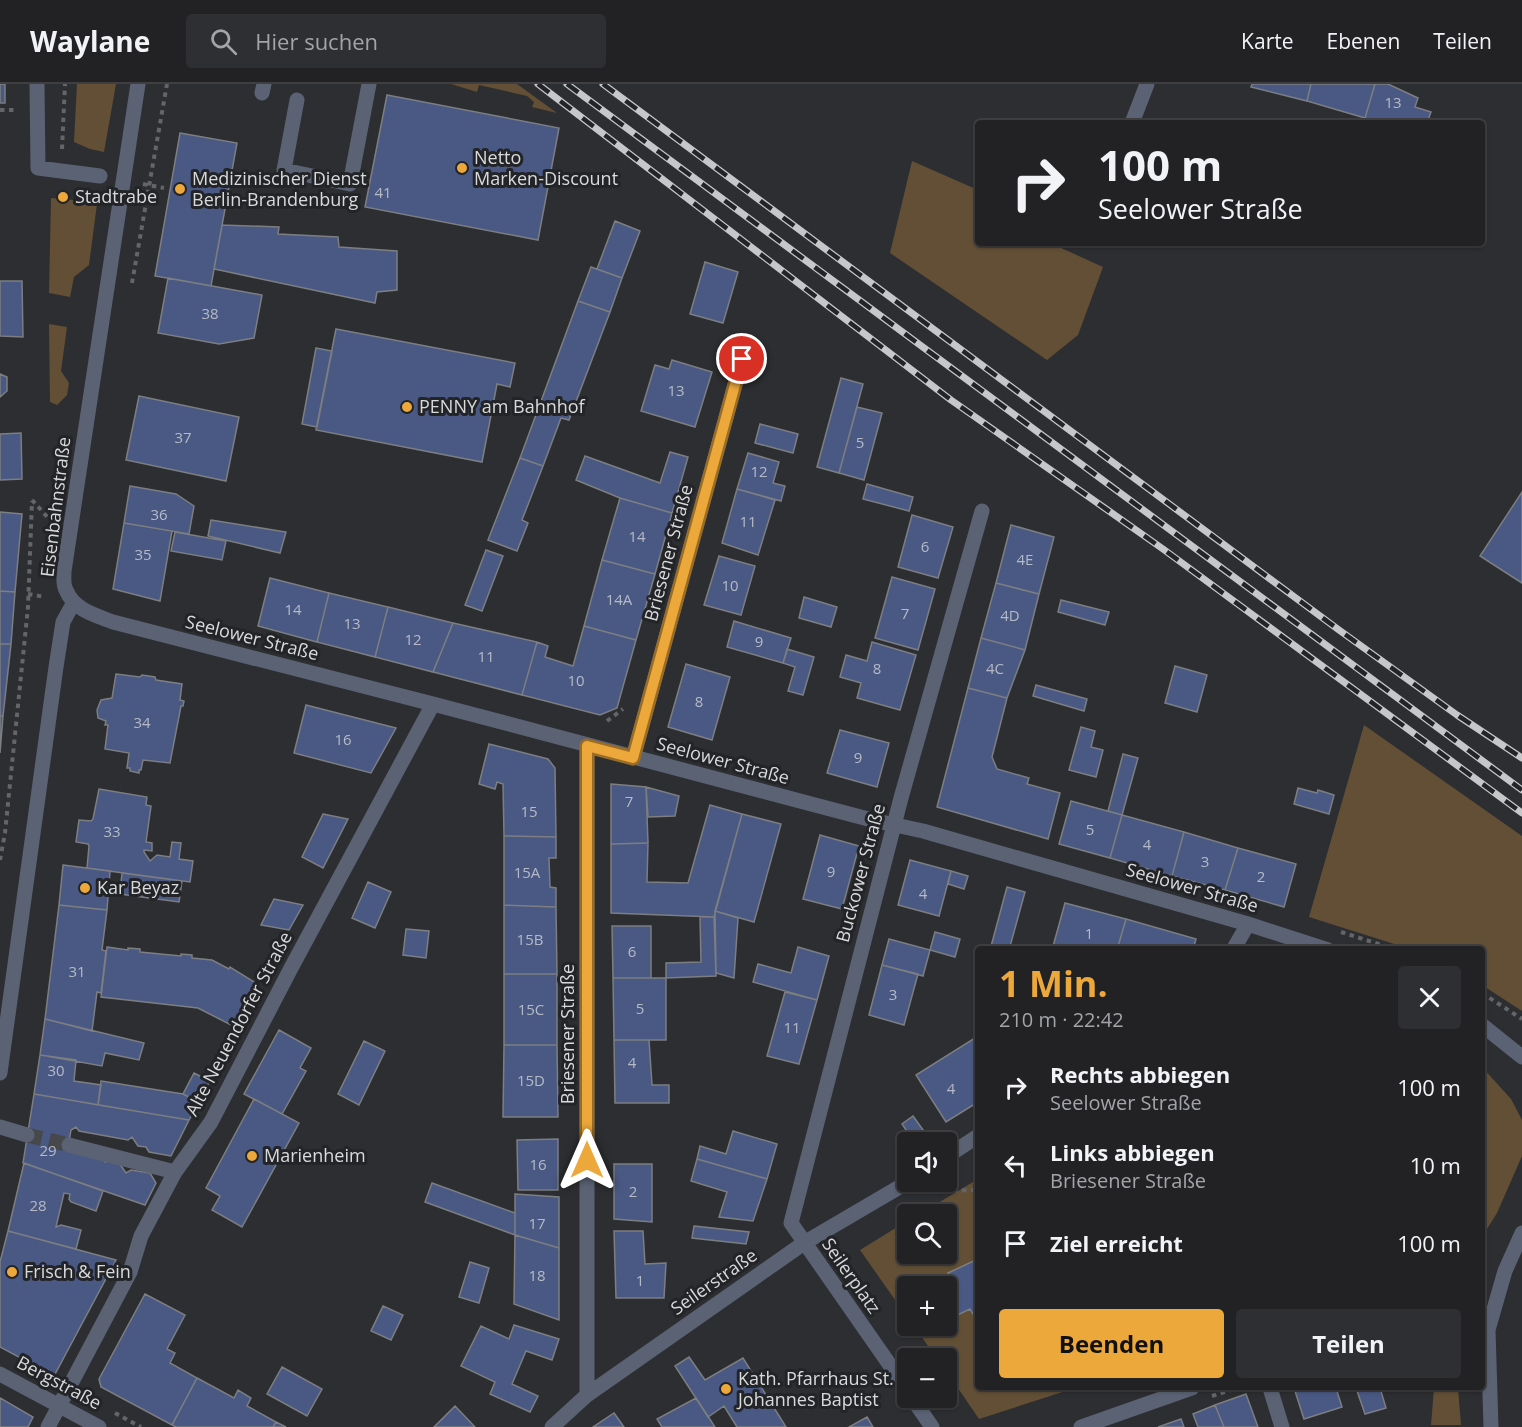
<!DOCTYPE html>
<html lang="de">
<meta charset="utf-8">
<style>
:root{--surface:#222225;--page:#2e2f32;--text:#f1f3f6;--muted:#a2a4a7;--line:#3f3f42;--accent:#eda83b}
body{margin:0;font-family:"Open Sans",sans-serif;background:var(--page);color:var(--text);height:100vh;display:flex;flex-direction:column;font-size:22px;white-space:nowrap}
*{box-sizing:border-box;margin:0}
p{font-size:20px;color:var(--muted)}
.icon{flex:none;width:33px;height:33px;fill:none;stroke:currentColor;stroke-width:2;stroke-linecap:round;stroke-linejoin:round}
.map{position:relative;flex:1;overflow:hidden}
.sheet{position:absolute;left:975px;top:862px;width:510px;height:444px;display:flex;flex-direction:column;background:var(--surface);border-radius:6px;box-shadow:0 2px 4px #0004,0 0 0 2px var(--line)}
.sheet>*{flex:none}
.banner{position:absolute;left:975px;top:36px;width:510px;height:126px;border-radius:6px;box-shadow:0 2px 4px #0004,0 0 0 2px var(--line);background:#222225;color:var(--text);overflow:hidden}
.buttons{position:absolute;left:897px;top:1048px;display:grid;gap:12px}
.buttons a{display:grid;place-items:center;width:60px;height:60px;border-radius:6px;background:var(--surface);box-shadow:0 2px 4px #0004,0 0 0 2px var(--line);font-size:30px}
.pin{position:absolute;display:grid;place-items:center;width:51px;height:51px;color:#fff;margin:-26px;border:3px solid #fff;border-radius:50%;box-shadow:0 2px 6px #0007}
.me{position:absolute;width:66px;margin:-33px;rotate:0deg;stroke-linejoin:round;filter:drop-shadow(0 0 4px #0008)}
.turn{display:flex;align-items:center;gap:21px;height:126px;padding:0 24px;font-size:27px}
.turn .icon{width:78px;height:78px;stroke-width:2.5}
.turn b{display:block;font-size:42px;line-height:51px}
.round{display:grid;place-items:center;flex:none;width:63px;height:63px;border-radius:6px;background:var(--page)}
.head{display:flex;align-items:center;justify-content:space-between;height:102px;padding:0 24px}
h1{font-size:36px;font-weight:700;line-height:45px;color:var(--accent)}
.button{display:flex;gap:12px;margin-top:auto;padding:12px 24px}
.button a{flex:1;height:69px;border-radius:6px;background:var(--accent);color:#111;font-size:24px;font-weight:700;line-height:69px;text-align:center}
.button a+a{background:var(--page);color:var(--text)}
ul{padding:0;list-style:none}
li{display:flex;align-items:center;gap:18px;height:78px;padding:0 24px}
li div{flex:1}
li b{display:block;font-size:22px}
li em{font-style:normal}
header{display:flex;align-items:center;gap:36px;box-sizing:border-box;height:84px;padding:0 30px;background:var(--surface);border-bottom:2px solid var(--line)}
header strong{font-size:28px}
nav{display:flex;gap:33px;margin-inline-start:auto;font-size:21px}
.search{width:420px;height:54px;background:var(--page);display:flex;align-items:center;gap:15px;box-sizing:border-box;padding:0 21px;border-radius:6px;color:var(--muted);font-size:22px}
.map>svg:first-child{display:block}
.green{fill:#624f35}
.building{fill:#495983;stroke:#7c7e81;stroke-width:1.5}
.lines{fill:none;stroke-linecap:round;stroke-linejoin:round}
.minor-tunnel{stroke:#47484b;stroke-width:15;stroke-dasharray:15 8;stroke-linecap:butt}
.path{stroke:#646568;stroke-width:4;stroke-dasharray:4.5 4.5;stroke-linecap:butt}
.minor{stroke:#5a6274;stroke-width:15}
.rail-casing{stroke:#c6c7c9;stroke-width:7}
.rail{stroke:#232427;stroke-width:4.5;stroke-dasharray:14;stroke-linecap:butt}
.route-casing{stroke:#9a6d26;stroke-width:15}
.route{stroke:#eda83b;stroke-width:10}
.poi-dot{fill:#eda83b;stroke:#232427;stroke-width:2}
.labels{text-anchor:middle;stroke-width:6;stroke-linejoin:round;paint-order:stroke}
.number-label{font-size:15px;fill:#b5bac6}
.poi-label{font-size:18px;fill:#d9dadc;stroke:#232427;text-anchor:start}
.street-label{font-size:18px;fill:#d9dadc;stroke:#232427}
</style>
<header>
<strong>Waylane</strong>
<div class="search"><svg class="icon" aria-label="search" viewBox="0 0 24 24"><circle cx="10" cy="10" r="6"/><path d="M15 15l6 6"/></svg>Hier suchen</div>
<nav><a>Karte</a><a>Ebenen</a><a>Teilen</a></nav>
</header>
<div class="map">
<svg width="1522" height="1343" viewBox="0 0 1522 1343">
<rect width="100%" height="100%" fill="#2d2e31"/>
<!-- green -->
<path class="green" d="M77 0H116L104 68 90 65 74 58Z
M451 0H517L557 29 532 23 534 18 527 12 479 1 477 8Z
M912 77 978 106V159H1060L1059 163 1103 183 1078 251 1047 276 890 169Z
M86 110 98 112 89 181 74 193 70 213 49 209 51 114 74 116Z
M49 240 67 243 61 287 69 299 67 311 57 321 50 318Z
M1364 641 1522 752V927L1482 901V866L1410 865 1309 833Z
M1482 983 1511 1015 1522 1036V1072L1497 1129 1482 1153Z
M978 1095V1304H1075L979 1335 947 1288 946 1275H937L914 1242H946V1203H908L907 1233 860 1166 907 1137 908 1170H946V1131H918Z
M1434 1304H1458L1461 1341H1431Z"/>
<!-- building -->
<path class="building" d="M0 0H5V19H0Z
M1252 0H1311L1307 17 1251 3Z
M1311 0H1375L1365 34 1307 17Z
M1375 0H1388L1418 14 1415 23 1431 28 1427 39H1375L1365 34Z
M387 11 559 44 538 156 365 123Z
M180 49 237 59 211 202 155 192Z
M615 137 640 147 622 194 597 185Z
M222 141 279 143 278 150 338 153 339 163 397 167V206L377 208 375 219 214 185Z
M705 178 738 188 723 239 690 230Z
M591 183 622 194 610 228 578 217Z
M168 194 262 211 254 254 219 260 158 249Z
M0 197H22L23 253 0 252Z
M578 217 610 228 569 336 561 334 543 382 520 374Z
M336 245 515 279 510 303 497 300 482 378 316 346Z
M316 264 332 267 317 343 302 340Z
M672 276 712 288 695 343 641 327 655 281 669 285Z
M0 290 7 293V307L0 313Z
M841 294 863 300 839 389 817 383Z
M139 312 239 333 226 397 126 376Z
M857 323 882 329 864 396 839 389Z
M760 340 798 350 793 369 755 359Z
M21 349 22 395 0 396V350Z
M670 368 688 373 672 429 620 414 576 396 585 372 660 399Z
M748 369 779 378 773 399 785 402 781 417 737 405Z
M520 374 543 382 522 436 528 439 517 467 488 456Z
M867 400 913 413 909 427 863 415Z
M130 402 176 410 194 422 189 450 124 439Z
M737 405 775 416 758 471 722 459Z
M1522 408V499L1480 472Z
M620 414 672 429 655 490 602 476Z
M0 428 22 430 15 508 0 507Z
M912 431 953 443 938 494 898 483Z
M211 436 286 448 280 469 208 452Z
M124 439 172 447 160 517 113 505Z
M1011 441 1054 453 1039 510 996 499Z
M175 448 226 457 222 476 171 467Z
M486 466 503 472 482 527 465 521Z
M719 472 755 482 741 531 704 521Z
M602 476 655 490 636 556 584 542Z
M892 493 935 505 918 566 875 554Z
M270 494 329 509 317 558 258 542Z
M996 499 1039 510 1025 566 981 554Z
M0 507 15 508 11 560H0Z
M329 509 388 523 375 573 317 558Z
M804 513 837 523 831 543 799 534Z
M1061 516 1109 528 1105 541 1058 528Z
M388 523 453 539 433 588 375 573Z
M734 537 791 554 783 579 727 563Z
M453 539 537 558 522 611 433 588Z
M584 542 636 556 617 624 600 631 522 611 537 558 548 562 545 573 573 582Z
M981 554 1025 566 1007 614 968 604Z
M872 558 916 571 900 626 857 614 861 599 840 593 846 571 867 577Z
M0 560H11L3 632H0Z
M787 565 814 573 803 611 788 607 795 583 783 579Z
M686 580 730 593 712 656 668 643Z
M1175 582 1207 591 1197 628 1165 619Z
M116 590 140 593 142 591 155 593 156 596 182 600 180 616 184 617 183 622H181L170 679 143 676 141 686H139V689L130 687V684H127L129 669 105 665 108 641H105L106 637 98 634 97 626 101 616 112 614Z
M1036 601 1087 615 1084 627 1033 612Z
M968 604 1007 614 992 673 997 685 1029 694 1027 700 1060 709 1048 755 937 723Z
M306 621 396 644 371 689 294 669Z
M0 632H3L0 669Z
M1081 643 1095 647 1091 663 1103 666 1096 693 1069 686Z
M840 646 889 659 877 703 827 689Z
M489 660 548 675 555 684 556 753 504 752 503 700 497 698 495 705 479 700Z
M1123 670 1138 674 1122 731 1108 727Z
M611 700 646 703 648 759 611 760Z
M646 703 679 712 675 732 648 733Z
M1298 704 1317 709 1318 706 1334 711 1329 730 1294 720Z
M99 705 147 713 146 721 151 722 146 758 152 759V767L144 766V768L150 777 157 771 170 773 172 758 181 759 179 775 193 777 190 798 87 784 89 762 88 760 76 758 79 736 91 737 93 735Z
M1071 717 1122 731 1110 774 1059 760Z
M710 721 742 730 714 833 611 829V760L648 759 647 798 688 799Z
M323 730 348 735 323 784 302 773Z
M742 730 781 740 754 838 715 827Z
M1122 731 1184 748 1172 792 1110 774Z
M1184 748 1238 764 1225 806 1172 792Z
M820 751 859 762 842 825 803 815Z
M504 752 556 753V774H549L550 803 556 804V823L504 821Z
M1238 764 1296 780 1284 823 1225 806Z
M910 776 951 787 939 832 898 821Z
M63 781 110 787 107 826 59 821Z
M951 787 968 792 964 805 948 800Z
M122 789 182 797 179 818 120 810Z
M368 798 391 808 375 844 352 834Z
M1007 803 1025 808 1009 866H990Z
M274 815 303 821 289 846 261 841Z
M1065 819 1126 835 1117 866 1071 864V866H1052Z
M59 821 107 826 102 866 106 867 101 909 97 908 92 947 45 935Z
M504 821 556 823 557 890H504Z
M715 827 738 834 734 894 716 889Z
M700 833H714L716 892 666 894V879L701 878Z
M1126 835 1196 855 1193 866H1117Z
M612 842H651V894H613Z
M406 845 429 847 426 874 403 871Z
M935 848 960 855 955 873 930 866Z
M889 855 930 866 923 892 882 881Z
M107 863 128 866V864L140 865V868L181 872V870L192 871V874L212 876 229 885 230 883 259 901 237 944 198 924 101 913Z
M798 863 829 872 817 916 753 898 758 880 791 889Z
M882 881 918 890 904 941 869 931Z
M504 890H557V961H504Z
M613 894H666V956H614Z
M785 908 817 916 799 980 767 972Z
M45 935 144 959 139 976 105 969 102 982 40 971Z
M279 946 311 964 300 984 306 987 282 1030 244 1010Z
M978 952V1018L946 1038 916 991Z
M614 956H649L652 1001H669V1019H615Z
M364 957 385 967 359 1021 338 1010Z
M504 961H557L558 1033H503Z
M40 971 76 976 74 997 101 1001 98 1021 34 1010Z
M194 989 210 997 199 1018 183 1010Z
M101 997 183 1010 199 1018 189 1036 98 1021Z
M34 1010 189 1036 171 1072 149 1068 146 1063 138 1062 132 1053 128 1056 79 1047 76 1043 71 1046 68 1064 102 1074 105 1078 115 1073 126 1089 131 1086 150 1089 156 1099 145 1121 23 1079Z
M254 1015 299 1039 242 1143 212 1126 220 1112 206 1104Z
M913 1032 926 1050 914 1058 902 1040Z
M733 1047 777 1060 767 1095 697 1075 700 1062 726 1070Z
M558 1055V1106H518L517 1056Z
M697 1075 767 1095 753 1137 719 1133 727 1108 691 1097Z
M24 1079 103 1107 96 1127 71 1118 69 1115 70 1110 64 1109 56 1143 61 1141 81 1146 76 1165 8 1147Z
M614 1080H652V1138L614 1135Z
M432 1099 515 1129V1151L425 1118Z
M515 1110 559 1113V1164L515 1151Z
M694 1142 749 1148 746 1160 692 1154Z
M8 1147 116 1176 54 1292 0 1263V1178Z
M614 1147H643L645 1180 666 1179 664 1214H616Z
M515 1151 559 1164V1236L514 1220Z
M978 1175V1239L970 1225 949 1235 946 1230V1203H935L950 1194 948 1189Z
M470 1178 489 1184 479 1219 459 1213Z
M145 1210 185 1231 167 1265 175 1269 170 1279 197 1294 172 1341 101 1303 99 1295Z
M383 1222 403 1231 391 1256 371 1247Z
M514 1241 559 1255 552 1276 526 1267 512 1300 538 1312 530 1328 490 1310 495 1298 461 1282 481 1242 509 1255Z
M689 1273 705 1296 743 1274 786 1343H737L724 1322 708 1333 675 1282Z
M282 1283 322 1305 307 1332 267 1310Z
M197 1294 234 1314 238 1306 251 1314 247 1322 276 1338 273 1343H176L172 1341Z
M1294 1304H1336L1342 1323 1304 1335Z
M1356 1304H1380L1386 1324 1365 1330Z
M1246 1310 1258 1343H1224L1215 1321Z
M0 1314 33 1333 28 1343H0Z
M696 1314 715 1343H662L657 1335Z
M1215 1321 1224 1343H1198L1193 1330Z
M455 1322 475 1343H434Z
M614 1329 624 1343H593Z
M867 1333 873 1343H849Z
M1181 1335 1184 1343H1158Z
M276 1338 286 1343H273Z"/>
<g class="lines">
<!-- minor-tunnel -->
<path class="minor-tunnel" d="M27 1051 69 1061"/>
<!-- path -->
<path class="path" d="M0 26H16
M62 65 65 0
M143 100 164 104
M132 199 167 0
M32 416 50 436
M28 510 45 513
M607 637 623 625
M0 776 5 749 28 523 32 417
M1341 848 1397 866
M1482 909 1522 935
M926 1107 978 1106
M1212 1312 1237 1304
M115 1329 141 1343"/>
<!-- minor -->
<path class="minor" d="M37 0 38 84 100 92
M138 0 64 487C64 493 63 501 66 506 74 526 95 531 113 538L433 620 872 736 923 747 1248 840 1328 866
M262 9 264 0
M297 16 284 86 350 100 369 0
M1132 39 1147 0
M633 674 742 275
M1233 866 1248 840
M1482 941 1522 973
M0 989 56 583 63 538 74 518
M0 1043 27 1051
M69 1061 175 1088
M946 1073 978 1052
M0 1290 99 1343
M1270 1304 1282 1343
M908 1307 791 1139 901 714 982 427
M587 1311V662
M912 1314 932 1343
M48 1343 130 1188 141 1152 175 1088 211 1038 290 886 433 620
M552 1343 587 1311 804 1159 908 1098
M1081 1343 1192 1304
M1491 1343 1488 1246 1505 1187 1522 1149"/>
<defs>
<path id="rail" d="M538 0 951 316 1163 465 1522 729
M567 0 1522 706
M603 0 1339 546 1457 631 1522 674"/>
</defs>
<!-- rail casing -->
<use href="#rail" class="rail-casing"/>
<!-- rail -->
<use href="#rail" class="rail"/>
</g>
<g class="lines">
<defs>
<path id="route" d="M587 1076V662L633 674 742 275"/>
</defs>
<!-- route casing -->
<use href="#route" class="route-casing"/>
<!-- route -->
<use href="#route" class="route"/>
</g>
<!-- markers -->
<g class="poi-dot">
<circle cx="462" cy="84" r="6"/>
<circle cx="180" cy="105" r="6"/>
<circle cx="63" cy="113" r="6"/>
<circle cx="407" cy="323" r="6"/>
<circle cx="85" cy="804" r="6"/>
<circle cx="252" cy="1072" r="6"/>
<circle cx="12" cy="1188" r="6"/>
<circle cx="726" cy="1305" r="6"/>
</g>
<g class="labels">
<!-- number labels -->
<g class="number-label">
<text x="1393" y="24">13</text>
<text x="383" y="114">41</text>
<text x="210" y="235">38</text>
<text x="676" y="312">13</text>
<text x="183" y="359">37</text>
<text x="860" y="364">5</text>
<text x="759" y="393">12</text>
<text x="159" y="436">36</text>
<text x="748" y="443">11</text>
<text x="637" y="458">14</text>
<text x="925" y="468">6</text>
<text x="143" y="476">35</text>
<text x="1025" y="481">4E</text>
<text x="730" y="507">10</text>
<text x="619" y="521">14A</text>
<text x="293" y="531">14</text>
<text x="905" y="535">7</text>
<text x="1010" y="537">4D</text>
<text x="352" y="545">13</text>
<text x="413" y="561">12</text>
<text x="759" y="563">9</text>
<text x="486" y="578">11</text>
<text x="877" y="590">8</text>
<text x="995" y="590">4C</text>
<text x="576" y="602">10</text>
<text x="699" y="623">8</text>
<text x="142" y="644">34</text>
<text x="343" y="661">16</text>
<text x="858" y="679">9</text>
<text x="629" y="723">7</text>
<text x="529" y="733">15</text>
<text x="1090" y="751">5</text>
<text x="112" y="753">33</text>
<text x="1147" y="766">4</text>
<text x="1205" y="783">3</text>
<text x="831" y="793">9</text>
<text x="527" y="794">15A</text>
<text x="1261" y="798">2</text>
<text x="923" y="815">4</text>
<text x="1089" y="855">1</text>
<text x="530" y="861">15B</text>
<text x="632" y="873">6</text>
<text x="77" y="893">31</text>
<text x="893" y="916">3</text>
<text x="640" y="930">5</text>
<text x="531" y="931">15C</text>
<text x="792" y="949">11</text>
<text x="632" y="984">4</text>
<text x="56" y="992">30</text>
<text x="531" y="1002">15D</text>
<text x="951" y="1010">4</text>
<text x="48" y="1072">29</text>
<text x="538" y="1086">16</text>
<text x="633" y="1113">2</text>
<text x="38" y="1127">28</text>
<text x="537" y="1145">17</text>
<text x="537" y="1197">18</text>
<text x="640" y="1202">1</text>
</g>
<!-- poi labels -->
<g class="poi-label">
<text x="474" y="80">Netto<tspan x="474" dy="21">Marken-Discount</tspan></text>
<text x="192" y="101">Medizinischer Dienst<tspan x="192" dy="21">Berlin-Brandenburg</tspan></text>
<text x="75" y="119">Stadtrabe</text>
<text x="419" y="329">PENNY am Bahnhof</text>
<text x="97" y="810">Kar Beyaz</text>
<text x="264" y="1078">Marienheim</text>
<text x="24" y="1194">Frisch &amp; Fein</text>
<text x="738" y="1301">Kath. Pfarrhaus St.<tspan x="738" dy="21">Johannes Baptist</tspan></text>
</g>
<!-- street labels -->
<g class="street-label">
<text transform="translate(56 423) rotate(-83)" y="6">Eisenbahnstraße</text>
<text transform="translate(669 469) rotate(-75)" y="6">Briesener Straße</text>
<text transform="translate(252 554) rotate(14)" y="6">Seelower Straße</text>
<text transform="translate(723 677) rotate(15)" y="6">Seelower Straße</text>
<text transform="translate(861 789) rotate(-75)" y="6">Buckower Straße</text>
<text transform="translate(1192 804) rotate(16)" y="6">Seelower Straße</text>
<text transform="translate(239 940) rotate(-62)" y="6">Alte Neuendorfer Straße</text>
<text transform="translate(568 950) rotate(-90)" y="6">Briesener Straße</text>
<text transform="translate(851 1192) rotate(55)" y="6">Seilerplatz</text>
<text transform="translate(714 1198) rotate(-35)" y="6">Seilerstraße</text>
<text transform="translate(59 1299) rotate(28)" y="6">Bergstraße</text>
</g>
</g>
</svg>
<div class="buttons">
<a><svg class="icon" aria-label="sound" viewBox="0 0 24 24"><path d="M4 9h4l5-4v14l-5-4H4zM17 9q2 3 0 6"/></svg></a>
<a><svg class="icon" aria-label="search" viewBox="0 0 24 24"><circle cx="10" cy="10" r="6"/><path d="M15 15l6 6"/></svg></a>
<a>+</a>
<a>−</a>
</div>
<div class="pin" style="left:742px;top:275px;background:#d93025"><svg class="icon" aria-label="arrive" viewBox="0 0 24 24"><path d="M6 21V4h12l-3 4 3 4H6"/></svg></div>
<svg class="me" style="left:587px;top:1076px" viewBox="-20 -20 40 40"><path d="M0-17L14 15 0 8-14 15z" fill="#eda83b" stroke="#fff" stroke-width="4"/></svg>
<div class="banner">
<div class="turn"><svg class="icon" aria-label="right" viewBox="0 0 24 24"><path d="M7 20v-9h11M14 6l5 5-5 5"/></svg><div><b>100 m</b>Seelower Straße</div></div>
</div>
<section class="sheet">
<div class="head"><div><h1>1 Min.</h1><p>210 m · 22:42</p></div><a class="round"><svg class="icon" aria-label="close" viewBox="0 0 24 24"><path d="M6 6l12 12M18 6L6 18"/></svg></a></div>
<ul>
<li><svg class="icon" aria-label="right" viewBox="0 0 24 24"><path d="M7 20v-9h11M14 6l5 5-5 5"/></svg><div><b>Rechts abbiegen</b><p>Seelower Straße</p></div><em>100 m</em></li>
<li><svg class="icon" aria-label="left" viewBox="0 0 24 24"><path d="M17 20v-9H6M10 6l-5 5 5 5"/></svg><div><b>Links abbiegen</b><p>Briesener Straße</p></div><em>10 m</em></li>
<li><svg class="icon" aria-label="arrive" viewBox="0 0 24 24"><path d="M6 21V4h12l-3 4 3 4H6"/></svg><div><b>Ziel erreicht</b></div><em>100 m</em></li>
</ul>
<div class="button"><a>Beenden</a><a>Teilen</a></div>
</section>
</div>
